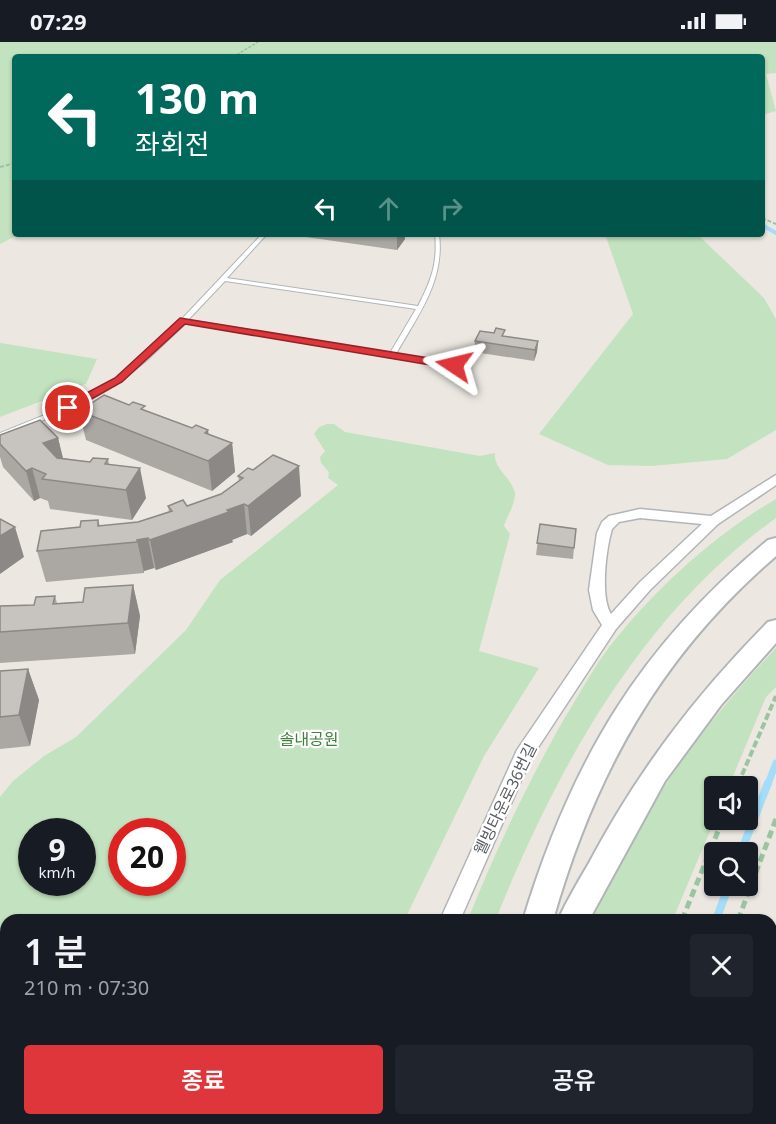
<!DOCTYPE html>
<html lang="ko">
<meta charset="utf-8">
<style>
:root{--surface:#171b24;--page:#20242c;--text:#f1f3f6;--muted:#9ea1a6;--accent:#de363b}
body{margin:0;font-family:"Noto Sans","Noto Sans KR",sans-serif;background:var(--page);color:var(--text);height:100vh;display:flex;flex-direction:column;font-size:22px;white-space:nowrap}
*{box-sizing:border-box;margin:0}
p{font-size:20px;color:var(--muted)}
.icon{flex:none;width:33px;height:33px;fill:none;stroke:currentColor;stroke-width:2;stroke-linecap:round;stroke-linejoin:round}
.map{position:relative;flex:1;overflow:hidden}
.panel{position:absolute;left:0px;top:872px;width:777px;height:212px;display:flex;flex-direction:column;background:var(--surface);border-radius:18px 18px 0 0;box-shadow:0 2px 4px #0004}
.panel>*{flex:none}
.guide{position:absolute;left:12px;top:12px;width:753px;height:183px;border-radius:6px;box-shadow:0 2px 4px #0004;background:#00695c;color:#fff;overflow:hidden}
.fabs{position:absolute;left:704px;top:734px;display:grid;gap:12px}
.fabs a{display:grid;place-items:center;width:54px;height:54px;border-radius:6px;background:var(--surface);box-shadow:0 2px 4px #0004;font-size:30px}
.speed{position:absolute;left:18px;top:776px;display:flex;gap:12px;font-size:30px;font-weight:700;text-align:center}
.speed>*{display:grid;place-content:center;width:78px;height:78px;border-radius:50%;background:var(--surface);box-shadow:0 2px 4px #0004;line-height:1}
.speed small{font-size:15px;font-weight:400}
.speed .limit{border:9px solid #d22;background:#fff;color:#111}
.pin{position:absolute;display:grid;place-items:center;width:51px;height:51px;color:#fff;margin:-26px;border:3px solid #fff;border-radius:50%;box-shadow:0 2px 6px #0007}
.me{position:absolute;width:66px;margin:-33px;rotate:280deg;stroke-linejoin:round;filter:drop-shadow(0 0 4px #0008)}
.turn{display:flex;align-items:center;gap:21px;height:126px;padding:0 24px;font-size:27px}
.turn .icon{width:78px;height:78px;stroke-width:2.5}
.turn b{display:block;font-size:42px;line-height:51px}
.lanes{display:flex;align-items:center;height:57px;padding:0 24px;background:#0003;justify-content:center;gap:30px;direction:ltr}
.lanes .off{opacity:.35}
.round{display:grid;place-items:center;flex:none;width:63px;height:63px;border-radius:6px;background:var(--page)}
.overview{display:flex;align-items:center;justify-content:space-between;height:102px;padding:0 24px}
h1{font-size:36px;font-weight:600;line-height:45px}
.button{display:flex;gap:12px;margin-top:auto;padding:12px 24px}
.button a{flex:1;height:69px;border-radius:6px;background:var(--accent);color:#fff;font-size:24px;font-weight:600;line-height:69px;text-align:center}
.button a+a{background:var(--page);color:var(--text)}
.status{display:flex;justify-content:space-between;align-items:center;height:42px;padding:0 30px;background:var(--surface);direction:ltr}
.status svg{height:16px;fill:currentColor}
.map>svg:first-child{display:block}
.green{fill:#c3e2bf;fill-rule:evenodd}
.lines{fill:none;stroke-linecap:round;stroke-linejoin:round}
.stream-far2{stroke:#a4ddf9;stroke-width:4}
.stream-far1{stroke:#a4ddf9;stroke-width:7}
.stream{stroke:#a4ddf9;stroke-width:8}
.service-casing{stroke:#b2b5b8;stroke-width:2}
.minor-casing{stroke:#b2b5b8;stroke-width:3}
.secondary-casing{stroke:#b1b5b8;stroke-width:4}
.path-far3{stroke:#9ac5a1;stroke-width:1.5;stroke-dasharray:3 1.5;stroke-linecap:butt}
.path-far2{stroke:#9ac5a1;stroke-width:2;stroke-dasharray:4 2;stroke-linecap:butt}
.path-far1{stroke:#9ac5a1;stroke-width:4;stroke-dasharray:7 3;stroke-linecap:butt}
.path{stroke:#9ac5a1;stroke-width:5;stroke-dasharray:8 4.5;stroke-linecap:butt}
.service{fill:#fff;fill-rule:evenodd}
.minor{fill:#fff;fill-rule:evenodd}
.secondary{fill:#fff;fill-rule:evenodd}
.wall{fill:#aba8a3}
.shaded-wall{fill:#8b8885}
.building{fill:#c7c3be;stroke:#8b8885;stroke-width:1.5}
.route{fill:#de363b;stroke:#902326;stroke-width:1.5}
.labels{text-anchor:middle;stroke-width:4.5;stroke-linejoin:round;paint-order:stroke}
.park-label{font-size:16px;fill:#3e813a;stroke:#fff}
.street-label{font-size:16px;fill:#5a5e61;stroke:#fff}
</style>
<div class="status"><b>07:29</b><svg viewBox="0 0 49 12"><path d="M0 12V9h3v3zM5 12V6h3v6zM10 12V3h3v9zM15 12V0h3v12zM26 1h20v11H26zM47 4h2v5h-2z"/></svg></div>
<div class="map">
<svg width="776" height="1082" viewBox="0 0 776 1082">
<rect width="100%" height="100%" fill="#ece8e1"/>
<!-- green -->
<path class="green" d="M0 0H776V31L766 32 776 69 762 73V15H15V192H20L0 202Z
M605 192H697L764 256 776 277V388L727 417 652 424 608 423 539 392 633 272Z
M0 301H1L97 317 86 342 0 375Z
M327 382H334L345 390 480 414 495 411C493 427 512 436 515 451 516 460 507 475 504 484L510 492 479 609 539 626 484 714 405 877 6 878V1077H308L304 1082H0V755L13 739 44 714 76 695 186 588 220 538 338 443 328 436 329 430 321 421 320 415 325 409 314 392 319 385ZM32 789H82V840H32ZM122 789H172V840H122Z
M776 457V476C641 573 557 725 496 877H468C496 808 527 742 564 677 579 653 593 626 610 604 655 547 714 493 776 457Z
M776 606V645L766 655 729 744H714L715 777 673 877 592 878C634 777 701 685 776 606Z
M519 1077H595V1082H517Z"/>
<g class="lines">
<!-- stream-far2 -->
<path class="stream-far2" d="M762 183 776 191"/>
<!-- stream-far1 -->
<path class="stream-far1" d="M768 742 776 721"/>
<!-- stream -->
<path class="stream" d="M741 810 768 741
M716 878 729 843
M638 1082 640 1077"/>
<defs>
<path id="service" d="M262 192H267L227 236 418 264C431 239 438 221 435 192H439C445 239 418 273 396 312L454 321 457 323 454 325 186 281 146 319 123 337 99 353 64 370 0 395V391L72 362 95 351 119 335 163 297ZM225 239 416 267 390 311 188 278Z"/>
<path id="minor" d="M776 433V443L718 482 650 548 616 587 531 716 460 878H440L517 708 602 583 593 568 589 548 597 491 602 480 609 474 640 467 711 474ZM640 476 702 482 640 540 611 572C600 555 606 507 612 487L619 480Z
M346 1077H371L369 1082H344Z"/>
<path id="secondary" d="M776 496V514C660 614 595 731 553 878H523C572 718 639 605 768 498Z
M776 578V601L721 663 665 739 589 878H558C567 858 578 840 589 821 638 729 694 655 768 580Z
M456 1077H492L490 1082H454Z"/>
</defs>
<!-- service casing -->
<use href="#service" class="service-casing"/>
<!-- minor casing -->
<use href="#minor" class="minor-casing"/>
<!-- secondary casing -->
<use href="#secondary" class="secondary-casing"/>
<!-- path-far3 -->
<path class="path-far3" d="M233 15 258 0"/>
<!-- path-far2 -->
<path class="path-far2" d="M0 125 15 121
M762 176 776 182"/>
<!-- path-far1 -->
<path class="path-far1" d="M738 742 776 654"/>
<!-- path -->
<path class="path" d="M737 744 738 741
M704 823 714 828
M682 878 723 777
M738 878 776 777
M602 1082 603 1077
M662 1082 663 1077"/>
<!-- service -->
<use href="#service" class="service"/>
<!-- minor -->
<use href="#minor" class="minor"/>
<!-- secondary -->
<use href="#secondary" class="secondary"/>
</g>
<!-- wall -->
<path class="wall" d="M285 192H405V197L397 208Z
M505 294 538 299 537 310 534 319 474 310 475 299Z
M79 369H146L232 401 235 430 212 449 86 398Z
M0 393 58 396 63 416 90 420 108 417 109 422 146 456 132 478 50 467 48 459 40 456 34 459 3 425 0 415Z
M238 434 301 454 251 494 247 492 232 498 233 500 156 528 154 526 144 529V531L46 540 37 509 80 485 98 478 100 484 138 480 169 470 168 464H187L221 452 239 439Z
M540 482 574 506 573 517 536 513Z
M133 543 140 574 135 612 0 621V590L34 563 55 554 57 561 83 560Z
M28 627 39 658 30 704 0 707V629Z"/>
<!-- shaded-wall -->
<path class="shaded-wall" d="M398 192H405V197L397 208V194Z
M538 299 537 310 534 319 535 308Z
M208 388 212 416 232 401 235 430 212 449 205 391Z
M58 396 65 425 43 401Z
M299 424 301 454 251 494 248 464Z
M32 426 40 456 34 459 26 429Z
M140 426 146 456 132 478 126 448Z
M244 462 247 492 232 498 233 500 156 528 150 498Z
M0 482 15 485 24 515 0 532Z
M148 496 154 526 144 529V531L137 498Z
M133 543 140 574 135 612 128 581Z
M28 627 39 658 30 704 19 673Z"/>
<!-- building -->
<path class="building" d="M385 192H398L397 194Z
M496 286 505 288 502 294 538 299 535 308 475 299 480 289 494 291Z
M104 353 129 363 133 360 145 364 141 367 192 386 196 383 208 388 205 391 232 401 208 419 79 369Z
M40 378 58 396 43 401 57 416 90 420 93 416 108 417 105 422 140 426 126 448 42 437 46 432 32 426 26 429 0 402V393Z
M273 413 299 424 248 464 244 462 227 468 229 470 150 498 148 496 137 498V500L37 509 41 489 80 485 81 479 98 478V484L138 480 172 469 168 464 183 458 187 464 221 452 243 436 238 434 248 426 253 428Z
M0 477 15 485 0 494Z
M540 482 576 487 574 506 537 501Z
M133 543 128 581 0 590V564L34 563 36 555 55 554 53 562 83 560 85 546Z
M28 627 19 673 0 675V629Z"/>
<!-- route -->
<path class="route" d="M180 276 454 320 459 323 454 327 185 282 122 340 72 368H64V363L115 336Z"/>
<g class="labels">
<!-- park labels -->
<g class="park-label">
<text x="309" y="703">솔내공원</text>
</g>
<!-- street labels -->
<g class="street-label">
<text transform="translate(505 757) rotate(-64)" y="6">웰빙타운로36번길</text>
</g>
</g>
</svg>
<div class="fabs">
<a><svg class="icon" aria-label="sound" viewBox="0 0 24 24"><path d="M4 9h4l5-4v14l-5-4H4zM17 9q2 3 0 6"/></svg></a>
<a><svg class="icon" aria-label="search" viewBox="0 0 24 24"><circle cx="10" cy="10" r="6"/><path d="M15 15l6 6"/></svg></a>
</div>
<div class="speed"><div>9<small>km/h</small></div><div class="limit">20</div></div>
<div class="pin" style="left:68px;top:366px;background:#d93025"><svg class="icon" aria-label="arrive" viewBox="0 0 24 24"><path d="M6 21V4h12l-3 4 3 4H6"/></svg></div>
<svg class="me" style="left:454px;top:323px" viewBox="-20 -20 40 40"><path d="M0-17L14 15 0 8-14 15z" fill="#de363b" stroke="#fff" stroke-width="4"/></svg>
<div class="guide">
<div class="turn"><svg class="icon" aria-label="left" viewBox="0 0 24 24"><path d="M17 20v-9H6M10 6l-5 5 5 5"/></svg><div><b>130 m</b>좌회전</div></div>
<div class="lanes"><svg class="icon" aria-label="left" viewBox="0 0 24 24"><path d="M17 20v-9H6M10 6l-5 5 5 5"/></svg><svg class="icon off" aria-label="ahead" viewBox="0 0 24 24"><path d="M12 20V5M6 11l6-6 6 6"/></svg><svg class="icon off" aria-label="right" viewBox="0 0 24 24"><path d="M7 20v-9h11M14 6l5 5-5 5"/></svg></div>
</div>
<section class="panel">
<div class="overview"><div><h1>1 분</h1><p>210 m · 07:30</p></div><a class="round"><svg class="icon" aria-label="close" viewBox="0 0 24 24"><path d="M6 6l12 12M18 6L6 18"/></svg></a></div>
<div class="button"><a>종료</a><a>공유</a></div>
</section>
</div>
